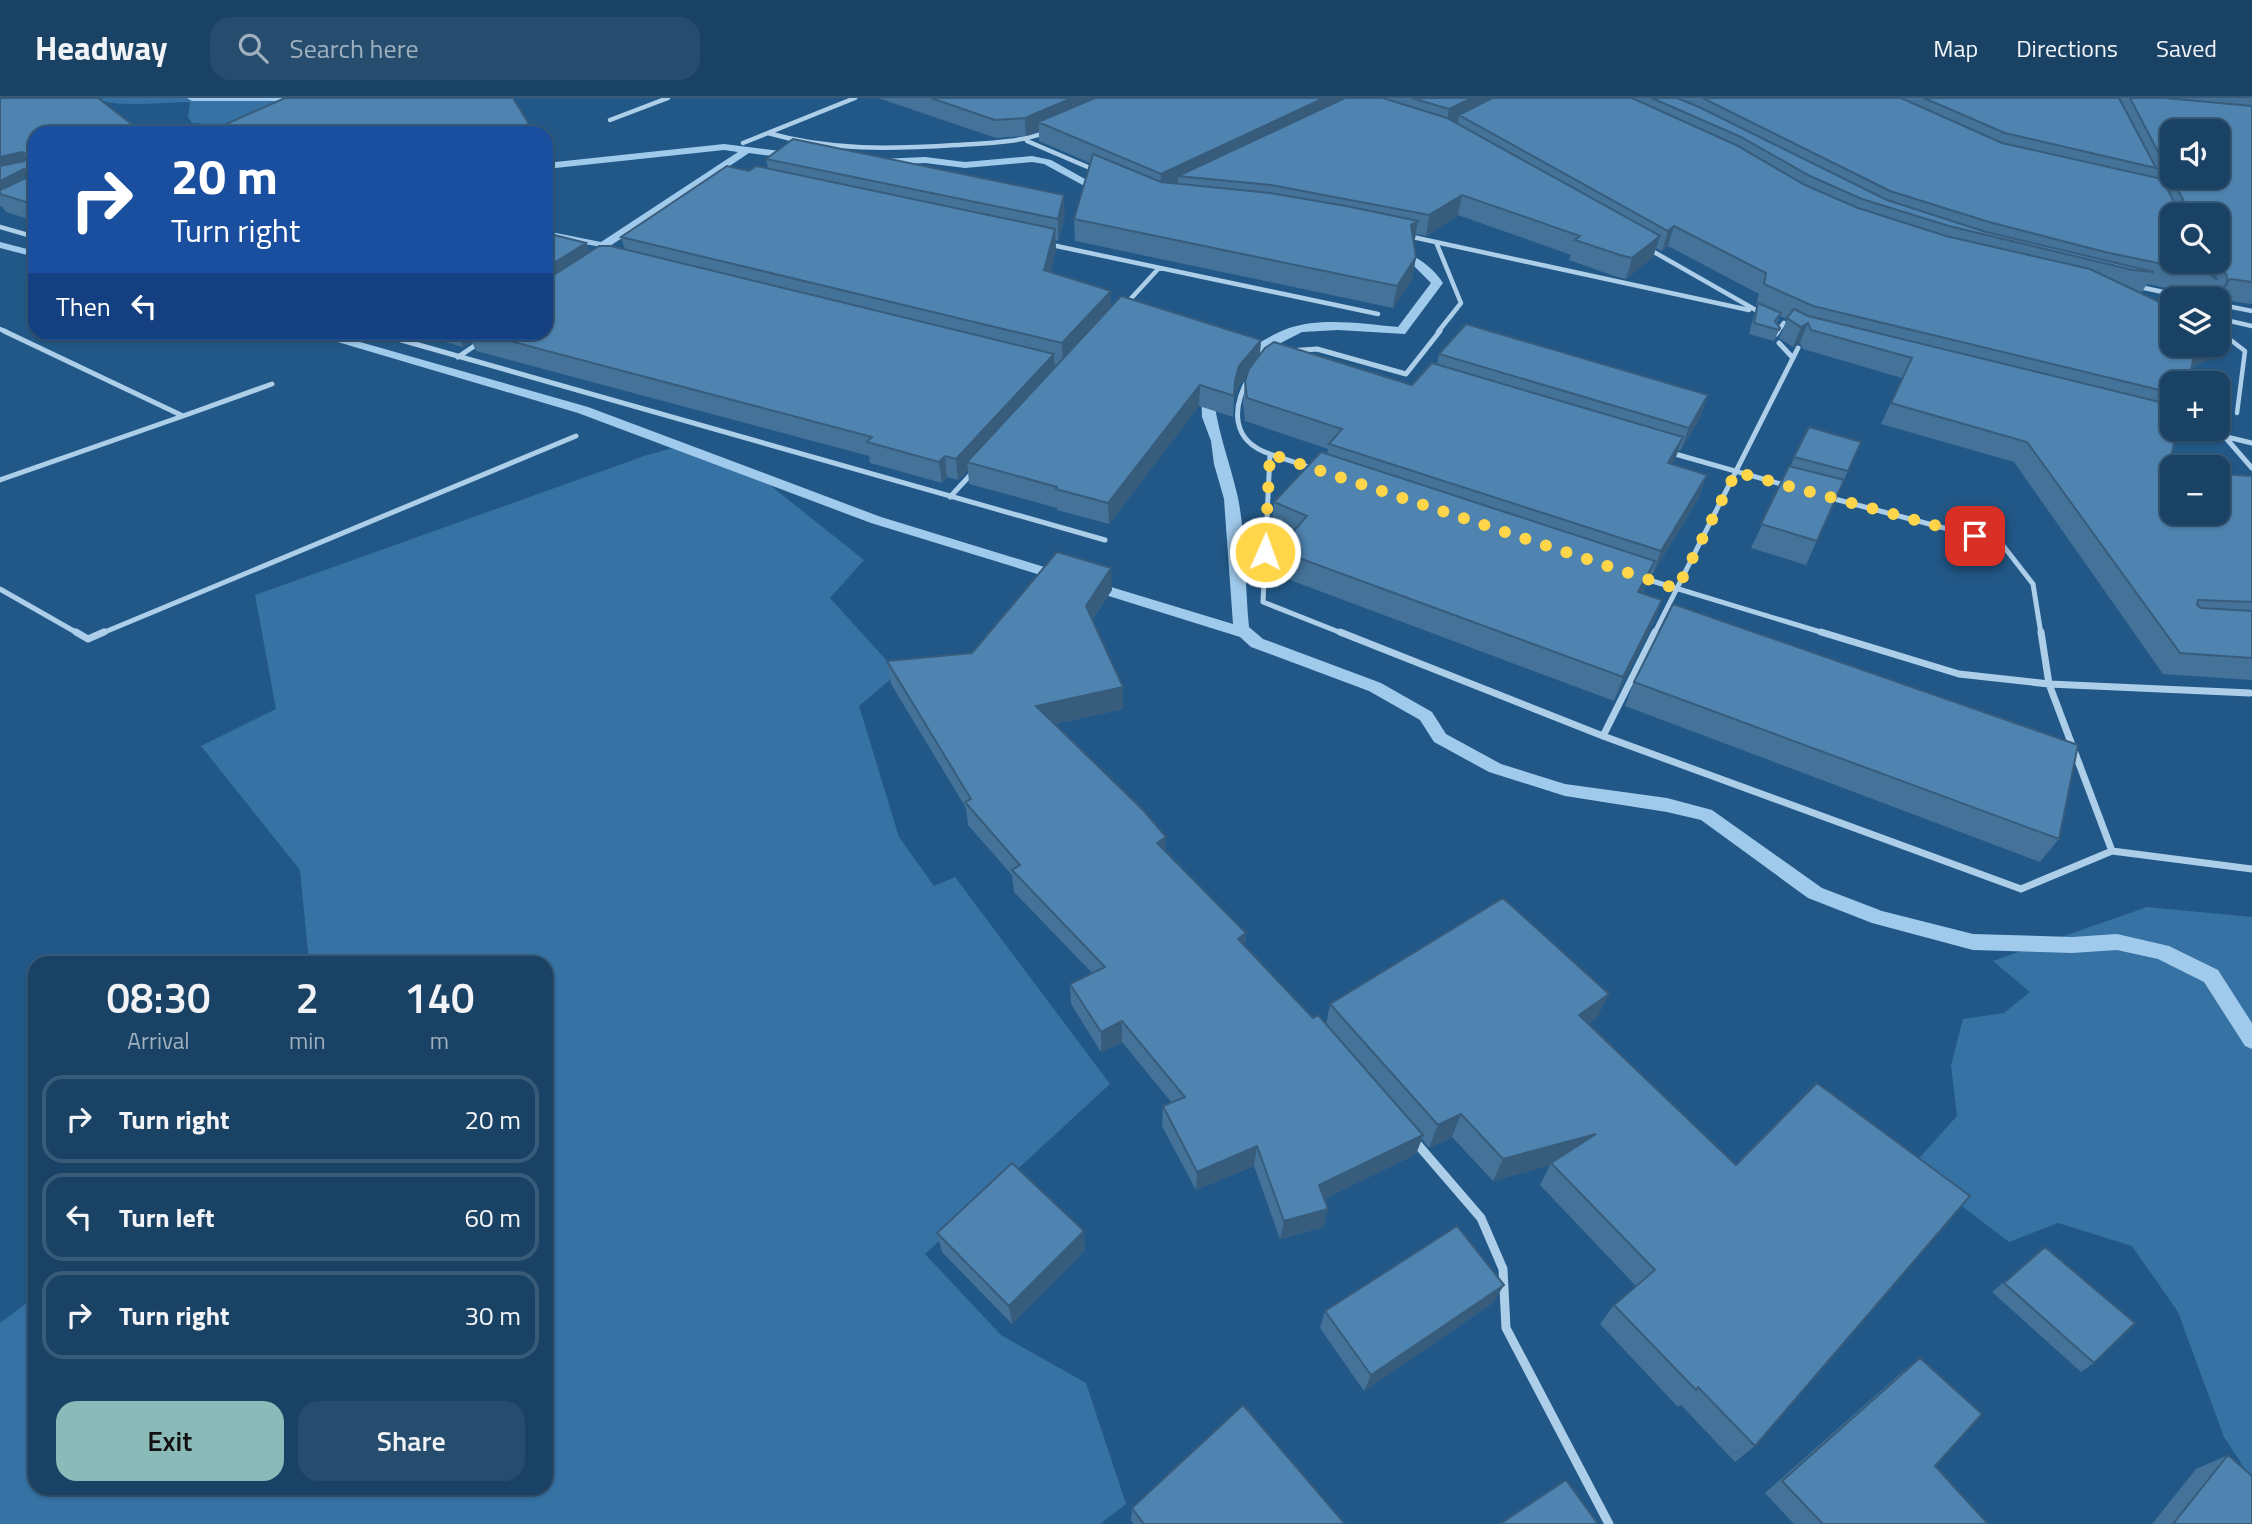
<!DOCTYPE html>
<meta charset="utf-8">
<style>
:root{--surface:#1a4265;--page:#274d6e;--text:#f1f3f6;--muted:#9fb0bf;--line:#385b79;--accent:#8bbbb9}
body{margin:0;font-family:"Titillium Web",sans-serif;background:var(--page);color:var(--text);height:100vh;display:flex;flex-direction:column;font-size:26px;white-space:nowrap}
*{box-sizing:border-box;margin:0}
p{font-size:23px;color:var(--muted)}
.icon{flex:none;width:38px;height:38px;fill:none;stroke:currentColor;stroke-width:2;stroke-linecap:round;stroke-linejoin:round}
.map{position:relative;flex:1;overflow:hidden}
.details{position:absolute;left:28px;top:858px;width:525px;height:539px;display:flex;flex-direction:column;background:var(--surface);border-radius:21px;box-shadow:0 2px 5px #0004,0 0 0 2px var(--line)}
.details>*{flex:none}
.guide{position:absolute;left:28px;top:28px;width:525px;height:214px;border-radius:21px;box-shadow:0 2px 5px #0004,0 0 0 2px var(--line);background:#1a4fa0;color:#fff;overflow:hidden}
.controls{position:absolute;left:2160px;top:21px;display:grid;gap:14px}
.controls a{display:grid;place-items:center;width:70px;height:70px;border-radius:14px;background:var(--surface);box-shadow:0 2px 5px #0004,0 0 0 2px var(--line);font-size:35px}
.pin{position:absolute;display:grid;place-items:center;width:60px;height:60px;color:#fff;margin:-30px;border-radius:14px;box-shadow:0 4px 10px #0006}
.me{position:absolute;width:77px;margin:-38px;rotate:2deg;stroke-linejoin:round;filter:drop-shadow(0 0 5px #0008)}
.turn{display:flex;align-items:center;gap:24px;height:147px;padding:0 28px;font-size:32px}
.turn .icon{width:91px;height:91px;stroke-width:2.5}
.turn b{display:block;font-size:49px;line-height:60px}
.then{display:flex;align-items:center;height:66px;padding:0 28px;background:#0003;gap:14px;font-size:26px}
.eta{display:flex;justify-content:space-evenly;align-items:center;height:119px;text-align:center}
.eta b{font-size:42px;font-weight:600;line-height:49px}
.primary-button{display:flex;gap:14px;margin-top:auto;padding:14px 28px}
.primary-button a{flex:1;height:80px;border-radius:21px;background:var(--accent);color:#111;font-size:28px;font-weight:600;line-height:80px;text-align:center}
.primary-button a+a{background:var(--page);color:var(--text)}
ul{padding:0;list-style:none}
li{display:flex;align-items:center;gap:21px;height:88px;margin:0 14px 10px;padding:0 14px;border:4px solid var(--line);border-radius:21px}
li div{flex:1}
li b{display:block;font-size:26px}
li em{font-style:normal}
header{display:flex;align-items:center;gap:42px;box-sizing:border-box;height:98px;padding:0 35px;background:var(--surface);border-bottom:2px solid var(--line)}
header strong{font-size:33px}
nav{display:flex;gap:38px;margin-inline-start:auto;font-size:24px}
.search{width:490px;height:63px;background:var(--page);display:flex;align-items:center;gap:18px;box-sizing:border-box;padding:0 24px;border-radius:21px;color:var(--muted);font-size:26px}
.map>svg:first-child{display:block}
.green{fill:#3672a4}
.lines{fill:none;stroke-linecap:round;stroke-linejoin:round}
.stream{fill:#a0caeb;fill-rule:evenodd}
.service-far1{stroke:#accee9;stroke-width:3.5}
.service{stroke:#accee9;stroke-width:4.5}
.minor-far3{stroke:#accee9;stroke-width:4.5}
.minor-far2{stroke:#accee9;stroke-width:5}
.minor-far1{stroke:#accee9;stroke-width:7}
.minor{stroke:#accee9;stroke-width:9}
.wall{fill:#447298;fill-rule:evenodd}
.shaded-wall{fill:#375c7c}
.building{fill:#4f84b1;stroke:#375c7c;stroke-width:2;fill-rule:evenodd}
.route{stroke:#ffd54a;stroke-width:12;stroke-dasharray:0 21.6}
</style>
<header>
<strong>Headway</strong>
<div class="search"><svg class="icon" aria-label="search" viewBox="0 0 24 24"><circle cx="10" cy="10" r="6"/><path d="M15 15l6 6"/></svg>Search here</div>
<nav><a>Map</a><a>Directions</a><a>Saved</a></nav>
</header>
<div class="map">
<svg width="2252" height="1426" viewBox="0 0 2252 1426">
<rect width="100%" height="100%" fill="#225887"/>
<!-- green -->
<path class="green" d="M102 0H293C275 4 263 5 252 21L223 27 192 25 188 19 190 4C164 4 122 10 101 2Z
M677 349 761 380 864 462 830 500 898 575 859 608 899 739 934 788 955 779 1110 986 925 1156 1001 1237 1086 1285 1126 1406 1100 1426H0V1225L35 1199V1390H546V864H309L300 772 201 648 276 611 255 497 647 357Z
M2147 809 2252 819V1382L2224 1339 2178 1214 2132 1148 2058 1125 2009 1144 1911 1069 1957 1018 1951 967 1963 921 2004 915 2030 894 1993 863Z"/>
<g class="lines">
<!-- stream -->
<path class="stream" d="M187 0H286L281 3H192Z
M724 46 796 55 801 58 796 61 749 55 607 150 546 139V133L601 144 738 54 724 52 546 71V65Z
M1032 58 1051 62 1110 95 1101 97 1044 66 1032 64 965 70 925 65 880 67 875 64 880 61 925 59 965 64Z
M0 144 35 153V159L0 150Z
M1389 153C1410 151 1432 168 1443 185L1405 236 1338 232 1302 234 1244 264H1236V258C1253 249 1270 237 1289 230 1324 219 1362 226 1398 229L1431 185 1414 168 1389 157Z
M304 234H325L588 309 881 419 1067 476 1069 479 1067 482H1057L871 425 578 315Z
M1207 286 1213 290C1215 328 1230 363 1238 400 1246 440 1245 488 1249 529L1263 541 1381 585 1432 614 1446 636 1501 666 1565 686 1667 700 1712 712 1822 790 1882 813 1973 836 2072 839 2117 836 2169 848 2218 872 2252 925V951L2245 948 2204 884 2158 861 2117 852 2072 855 1973 852 1872 825 1808 800 1701 722 1667 714 1565 698 1489 674 1434 644 1420 622 1369 593 1251 549 1240 539 1083 490 1081 487 1088 482 1233 526 1224 401 1214 366 1211 343 1202 319 1201 290Z"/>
<!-- service-far1 -->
<path class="service-far1" d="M2220 220 2223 234"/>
<!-- service -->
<path class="service" d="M2223 233 2224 237 2245 253 2237 315"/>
<!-- minor-far3 -->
<path class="minor-far3" d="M610 22 668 0
M768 35C830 53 892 51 956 47 987 45 1018 45 1047 34
M1027 43 1097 73
M743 45 855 0
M0 129 35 139
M1408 138 1749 212
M1436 144 1461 205 1438 234
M1047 146 1378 216
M1647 150 1761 215
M2135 188 2196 201
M2217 206 2252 213
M1125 207 1159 170
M2217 220 2252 228
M0 231 7 234
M1777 234 1784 225"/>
<!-- minor-far2 -->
<path class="minor-far2" d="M373 234 1105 442
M1776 236 1778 233
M1779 245 1793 260
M1289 253 1317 251 1406 276 1440 233
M458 259 495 234
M1250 278C1231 310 1231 343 1270 356L1263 504 1344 536
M183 318 272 286
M2194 331 2252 345
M2225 339 2252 370
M1668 354 1788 388
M1270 356 1315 371
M0 382 183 318 4 233
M950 399 974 373
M1827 399 2001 445 2033 486 2041 536
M1639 479 1827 536
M0 491 79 536
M100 536 576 338
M1654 536 1798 250"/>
<!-- minor-far1 -->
<path class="minor-far1" d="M76 534 88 541 104 534
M1340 534 1603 638 2021 791 2112 753
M1821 534 1959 576 2049 586 2112 753 2252 771
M2041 534 2049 586 2250 595
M1603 638 1655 534"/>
<!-- minor -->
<path class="minor" d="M1413 1041 1481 1120 1503 1171 1506 1230 1609 1426"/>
</g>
<!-- wall -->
<path class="wall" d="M0 0 35 35V123L6 114 2 108 0 109Z
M878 0H2252V206L2213 201V199L2210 193 2205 201H2203L2197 196 2147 186 2142 194H2138L2217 259 2191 269 2172 285V331L2168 373 2252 378V582L2163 576 2014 364 1881 326 1902 280 1803 251 1800 245 1793 249 1779 240 1787 221 1780 218 1777 225 1780 230 1774 243 1749 236 1754 217 1757 207H1756L1759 196 1668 148 1662 153 1656 150 1653 159 1626 181 1614 178 1569 162 1571 157 1458 117 1426 138 1416 136 1414 145 1416 159 1412 181 1393 210 1075 143 1074 121 1090 65 1039 43V33L1026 38 996 40ZM2217 117V163H2172Z
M766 61 1065 118 1058 143 1055 142 1056 152 1050 174 1111 193V209L1261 242 1260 257 1412 287 1437 267 1439 256 1708 297 1700 320 1680 353 1678 352 1672 367 1707 377 1698 401 1652 477H1650L1642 495 1662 502 1653 526 1614 603 1274 476 1277 452 1291 436 1272 428 1274 404 1327 356 1328 351 1245 323 1243 306 1245 283 1247 278 1238 289 1234 301 1233 319 1199 308 1109 426 1057 412V410L969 386 968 372 958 382 947 379 942 385 870 365 869 358 476 253 472 244 463 249 409 234H546L586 145 589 154 625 152 621 139 749 73 768 71Z
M1809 329 1861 344 1806 467 1751 450Z
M1112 492 1092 522 1123 611 1055 626 1165 753 1246 835 1245 848 1313 920 1326 927 1330 906 1597 920 1588 926 1755 1348 1735 1364 1681 1307 1678 1309 1600 1226 1614 1207 1636 1188 1540 1087 1550 1067 1493 1083 1452 1039 1429 1050 1422 1041 1416 1056 1324 1101 1328 1111 1323 1129 1280 1141 1254 1068 1196 1092 1162 1028 1163 1008 1172 1005 1122 944 1101 954 1071 906 1070 886 1092 875 1014 794 1012 777 968 727 966 710 891 586 887 563 972 555Z
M1634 584 2059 741 2040 764 1625 608Z
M937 1135 1085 1152 1012 1226 942 1154Z
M2045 1149 2094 1265 2081 1274 1992 1194Z
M1494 1204 1364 1293 1320 1230 1325 1213Z
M1920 1260 1935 1368 1988 1426H1794L1765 1395 1902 1274Z
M2228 1357 2252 1426H2152L2196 1371Z
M1132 1410 1345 1426H1134L1131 1423Z"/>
<!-- shaded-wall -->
<path class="shaded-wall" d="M1072 0H1116L1038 24 1039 33 1026 38 1025 20Z
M1324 0H1345L1178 78V87L1160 95 1161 76Z
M1472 0H1505L1459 17 1458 24 1446 30 1449 11Z
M529 26 532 35H506Z
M22 54 34 73 24 71 35 89 0 96V59Z
M549 70 555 90 546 95V72Z
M1064 97 1065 118 1058 143V121Z
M1462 97 1458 117 1426 138 1429 117Z
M1418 123 1414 145 1411 127Z
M1674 128 1668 148 1662 153 1668 133Z
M1055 131 1056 152 1045 194 1044 172Z
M1660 138 1653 159 1626 181 1632 160Z
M586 145 593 165 546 195V170Z
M1416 159 1412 181 1393 210 1397 188Z
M2231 181 2218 201H2214L2227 183Z
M1111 193V215L1063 268 1062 245Z
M1808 225 1800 245 1793 249 1801 229Z
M457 234H469L472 244 463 249Z
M2232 238 2217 259 2181 274 2195 253 2209 247H2217V244Z
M1261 242 1259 263 1238 289 1234 301 1235 283 1239 268Z
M1054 256 1055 277 967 364 968 372 958 382 956 361Z
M1200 287 1199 308 1109 426 1108 405Z
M1708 297 1700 320 1680 353 1689 330Z
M1683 339 1675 362 1659 389 1668 365Z
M945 358 947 379 942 385 939 364Z
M1707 377 1698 401 1652 477 1661 453Z
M1655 463 1646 486 1629 518 1638 494Z
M1111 470 1112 492 1086 530V508Z
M1662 502 1653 526 1614 603 1623 579Z
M1123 589V611L1037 630 1036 608Z
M1166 739 1165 761 1157 745Z
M1246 835 1244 857 1238 841Z
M1609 896 1597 920 1567 941 1579 917Z
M1122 923V944L1101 954V934Z
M1461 1016 1452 1039 1429 1050 1438 1027Z
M1596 1036 1551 1065 1550 1067 1493 1083 1503 1061Z
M1423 1037 1416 1056 1314 1106 1319 1087Z
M1257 1048 1254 1068 1196 1092 1197 1074Z
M1328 1111 1323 1129 1280 1141 1284 1123Z
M1084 1133 1085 1152 1012 1226 1009 1208Z
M1504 1187 1494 1204 1364 1293 1371 1277Z"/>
<!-- building -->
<path class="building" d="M0 0H98L143 35H35V107L0 96V92L26 80 28 74 24 71 0 83V68L24 63 28 57 22 54 0 59Z
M285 0H513L529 26 506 35H206Z
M931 0H1072L1025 20 995 22Z
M1095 0H1324L1161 76 1038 24Z
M1345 0H1383L1447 20 1660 138 1632 160 1620 157 1575 142 1580 138 1462 97 1429 117 1271 87 1178 78Z
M1412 0H1472L1449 11Z
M1492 0H1632L1736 47 1805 87 1858 110 1946 138 2090 171 2172 210V247H2209L2195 253 2188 285H2172V295L1813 208 1764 186 1766 175 1674 128 1668 133 1459 17Z
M1652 0H1677L1699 9 1887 102 1986 134 2154 174 2133 172 1949 128 1862 101 1810 78 1741 39Z
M1703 0H1901L2002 45 2162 81 2180 115 2183 117H2172V163H2207L2217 182 2210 176 2105 154 1989 124 1890 93Z
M1924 0H2119L2156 70 2005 35Z
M2130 0H2165L2252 8V184L2231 181 2227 183V178L2217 163V117H2185L2188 111ZM2172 33H2217V79H2172Z
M793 41 1064 97 1058 121 766 61Z
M1093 56 1161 84 1270 95 1346 108 1418 123 1411 127 1416 159 1397 188 1074 121Z
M727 68 749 73 756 68 1055 131 1044 172 1111 193 1062 245 621 139Z
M546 135 586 145 546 170Z
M599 148H611L1054 256 956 361 945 358 939 364 867 344 872 339 476 234H546V182Z
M1121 198 1261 242 1239 268 1235 283 1234 298 1200 287 1108 405 1056 391 1057 389 967 364Z
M1758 205 1781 215 1775 223 1780 230 1779 232 1754 225Z
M1794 211 1808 218 2172 307V331H2177L2168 373H2172V415H2217V376L2252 378V504L2198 502 2197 507 2201 510 2252 513V560L2180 555 2027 344 1891 305 1912 260 1811 232 1808 225 1801 229 1787 220Z
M1466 226 1708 297 1689 330 1439 256Z
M2217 231 2232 238 2217 244Z
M1274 244 1412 287 1432 265 1683 339 1668 365 1707 377 1661 453 1329 346 1342 331 1247 300 1245 283 1249 271 1265 250Z
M1809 329 1861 344 1848 373 1794 359Z
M1321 354 1655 463 1638 494 1662 502 1623 579 1277 452 1307 418 1274 404Z
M1789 368 1844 382 1817 443 1761 426Z
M1057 454 1111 470 1086 508 1123 589 1036 608 1143 712 1166 739 1157 745 1246 835 1238 841 1313 920 1318 917 1423 1037 1319 1087 1328 1111 1284 1123 1257 1048 1197 1074 1163 1008 1185 999 1122 923 1101 934 1070 886 1105 869 1012 772 1020 767 965 704 971 701 887 563 972 555Z
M1673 506 2078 647 2059 741 1634 584Z
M1503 800 1609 896 1579 917 1736 1067 1817 985 1970 1098 1755 1348 1698 1289 1696 1292 1614 1207 1655 1172 1551 1065 1596 1036 1503 1061 1461 1016 1438 1027 1330 906Z
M1012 1065 1084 1133 1009 1208 937 1135Z
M1457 1128 1504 1187 1371 1277 1325 1213Z
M2045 1149 2135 1225 2094 1265 2004 1185Z
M1920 1260 1982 1316 1935 1368 1988 1426H1823L1782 1383Z
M1243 1307 1345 1426H1144L1132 1410Z
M2228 1357 2252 1378V1426H2173Z
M1566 1382 1598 1426H1500Z"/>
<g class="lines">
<!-- route -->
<path class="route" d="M1265 454 1270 356 1677 491 1736 374 1975 438"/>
</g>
</svg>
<div class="controls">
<a><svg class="icon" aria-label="sound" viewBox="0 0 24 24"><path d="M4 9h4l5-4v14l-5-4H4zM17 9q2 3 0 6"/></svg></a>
<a><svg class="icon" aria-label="search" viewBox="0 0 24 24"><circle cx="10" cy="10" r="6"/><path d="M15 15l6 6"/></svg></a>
<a><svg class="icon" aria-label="layers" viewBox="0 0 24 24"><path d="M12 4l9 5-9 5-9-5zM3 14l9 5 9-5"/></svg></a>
<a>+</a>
<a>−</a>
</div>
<div class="pin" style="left:1975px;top:438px;background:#d93025"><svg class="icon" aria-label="arrive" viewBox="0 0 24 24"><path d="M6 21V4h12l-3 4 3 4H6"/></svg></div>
<svg class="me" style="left:1265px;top:454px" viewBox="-20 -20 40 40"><circle r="17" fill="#ffd54a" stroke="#fff" stroke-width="3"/><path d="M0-11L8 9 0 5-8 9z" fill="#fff"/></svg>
<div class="guide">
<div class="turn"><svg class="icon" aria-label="right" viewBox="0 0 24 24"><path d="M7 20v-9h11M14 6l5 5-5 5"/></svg><div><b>20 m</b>Turn right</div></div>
<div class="then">Then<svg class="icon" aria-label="left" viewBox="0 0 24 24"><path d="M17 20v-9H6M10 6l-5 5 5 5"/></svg></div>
</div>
<section class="details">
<div class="eta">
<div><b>08:30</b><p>Arrival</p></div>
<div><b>2</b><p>min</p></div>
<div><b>140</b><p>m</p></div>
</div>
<ul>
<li><svg class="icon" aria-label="right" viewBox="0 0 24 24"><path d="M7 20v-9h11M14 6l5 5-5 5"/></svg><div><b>Turn right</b></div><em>20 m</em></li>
<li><svg class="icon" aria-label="left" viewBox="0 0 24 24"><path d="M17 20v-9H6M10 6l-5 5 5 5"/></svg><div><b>Turn left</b></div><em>60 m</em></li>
<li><svg class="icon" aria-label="right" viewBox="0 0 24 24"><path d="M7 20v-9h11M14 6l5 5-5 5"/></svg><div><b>Turn right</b></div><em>30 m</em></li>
</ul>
<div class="primary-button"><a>Exit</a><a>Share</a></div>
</section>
</div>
